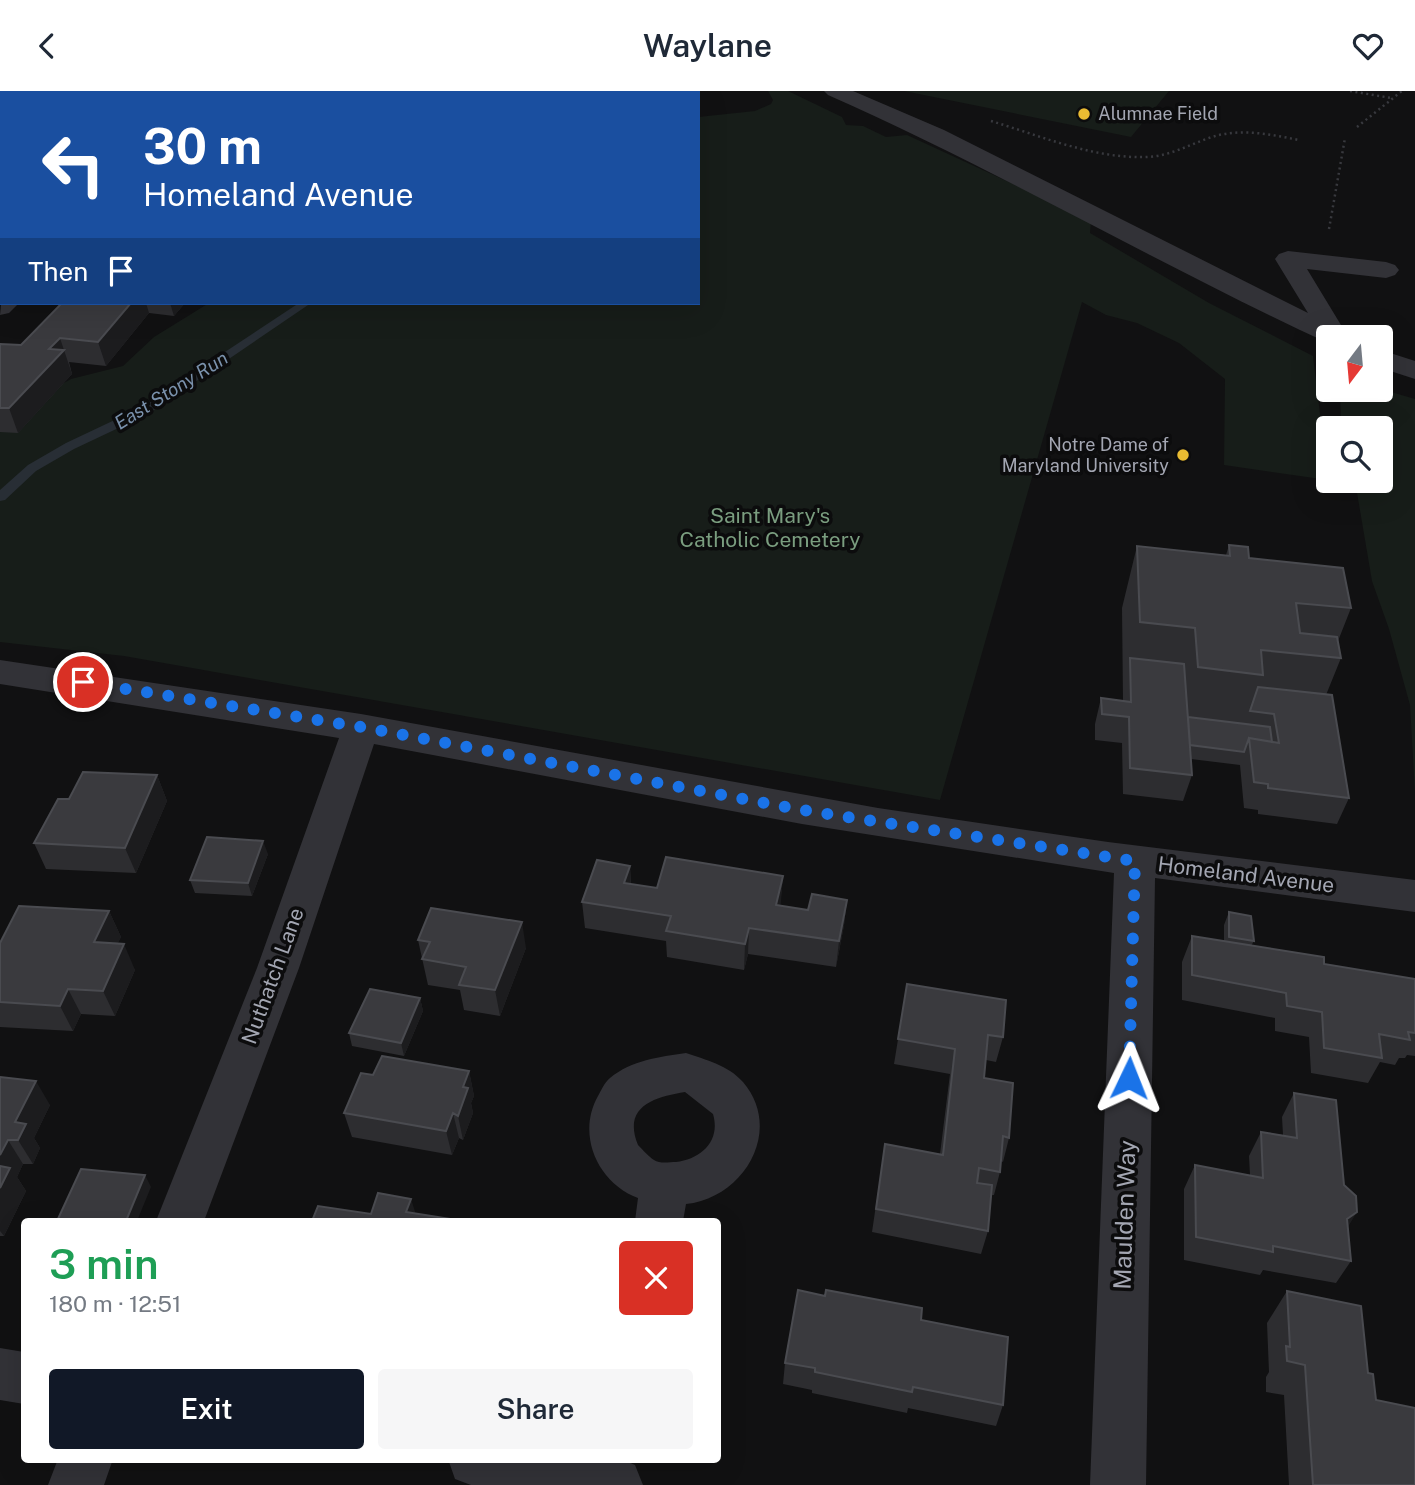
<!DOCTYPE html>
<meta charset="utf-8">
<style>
:root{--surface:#fff;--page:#f6f6f7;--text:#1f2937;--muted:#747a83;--accent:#111827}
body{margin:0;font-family:"Public Sans",sans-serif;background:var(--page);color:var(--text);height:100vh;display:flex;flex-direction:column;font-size:26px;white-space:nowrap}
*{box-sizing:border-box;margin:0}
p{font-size:23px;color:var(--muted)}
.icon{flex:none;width:38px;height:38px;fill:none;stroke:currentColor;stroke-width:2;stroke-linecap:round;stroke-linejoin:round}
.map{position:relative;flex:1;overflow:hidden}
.details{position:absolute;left:21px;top:1127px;width:700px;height:245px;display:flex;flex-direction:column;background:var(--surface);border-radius:7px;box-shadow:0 7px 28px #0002}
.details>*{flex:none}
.hud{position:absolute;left:0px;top:0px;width:700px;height:214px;box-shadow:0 7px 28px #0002;background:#1a4fa0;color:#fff;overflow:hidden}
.needle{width:46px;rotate:196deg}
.tools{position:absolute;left:1316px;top:234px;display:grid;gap:14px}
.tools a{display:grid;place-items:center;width:77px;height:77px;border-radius:7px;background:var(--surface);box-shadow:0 7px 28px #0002;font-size:35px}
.pin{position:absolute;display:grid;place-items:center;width:60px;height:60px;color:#fff;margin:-30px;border:4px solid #fff;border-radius:50%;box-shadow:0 2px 7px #0007}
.me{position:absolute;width:77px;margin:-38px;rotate:2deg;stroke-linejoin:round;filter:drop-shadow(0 0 5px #0008)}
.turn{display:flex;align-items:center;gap:24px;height:147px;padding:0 28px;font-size:32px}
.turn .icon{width:91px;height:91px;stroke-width:2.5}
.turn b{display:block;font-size:49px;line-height:60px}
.then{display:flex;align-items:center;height:66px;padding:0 28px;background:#0003;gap:14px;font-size:26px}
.round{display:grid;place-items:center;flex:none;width:74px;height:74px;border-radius:7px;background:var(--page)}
.summary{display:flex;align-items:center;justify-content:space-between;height:119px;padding:0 28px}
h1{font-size:42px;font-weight:600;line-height:52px;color:#1e9e55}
.cta{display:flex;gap:14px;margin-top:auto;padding:14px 28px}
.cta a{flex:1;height:80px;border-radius:7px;background:var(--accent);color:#fff;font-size:28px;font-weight:600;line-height:80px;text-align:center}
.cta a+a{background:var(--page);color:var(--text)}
header{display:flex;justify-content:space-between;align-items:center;height:91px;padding:0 28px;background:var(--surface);font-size:32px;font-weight:600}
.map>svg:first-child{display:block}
.green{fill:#171d19}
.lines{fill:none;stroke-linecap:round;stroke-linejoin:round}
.stream{fill:#282e35;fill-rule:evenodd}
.path{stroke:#38393e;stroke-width:2.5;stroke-dasharray:2 3.5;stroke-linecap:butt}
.minor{fill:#323237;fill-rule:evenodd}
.wall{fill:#2d2d30}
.shaded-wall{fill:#1c1c1e}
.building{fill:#3a3a3e;stroke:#4a4b50;stroke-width:2}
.route{stroke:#1a73e8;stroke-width:12;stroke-dasharray:0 21.6}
.poi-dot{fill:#e9bb32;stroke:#0c0c0d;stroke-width:2.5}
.labels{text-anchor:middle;stroke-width:7;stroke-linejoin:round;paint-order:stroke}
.far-poi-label{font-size:18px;fill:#a3a6b2;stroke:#0c0c0d;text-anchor:start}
.far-water-label{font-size:19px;font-style:italic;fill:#7a91ac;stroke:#0c0c0d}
.park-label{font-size:21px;fill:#7a9d7f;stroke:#0c0c0d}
.street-label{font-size:21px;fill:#a3a6b2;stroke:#0c0c0d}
.near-street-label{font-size:24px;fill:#a3a6b2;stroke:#0c0c0d}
</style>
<header><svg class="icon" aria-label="back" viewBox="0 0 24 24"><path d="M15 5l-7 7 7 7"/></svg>Waylane<svg class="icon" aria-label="heart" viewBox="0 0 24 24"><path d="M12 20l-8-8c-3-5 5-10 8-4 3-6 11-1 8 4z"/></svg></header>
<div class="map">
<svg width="1415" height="1394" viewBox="0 0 1415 1394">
<rect width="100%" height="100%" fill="#111112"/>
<!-- green -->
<path class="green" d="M768 0H788L842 26 846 34 863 35 886 46 907 44 1091 129 1090 142 1209 212 1313 265 1328 389 1224 374 1225 288 1179 252 1137 232 1106 224 1082 211 940 709 124 565 0 551V341L7 339 55 297 71 288 123 275 154 246 209 212H698V26L755 20 771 13 773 9Z
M904 0H1169L1131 46Z
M1381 298 1415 308V702L1410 614 1389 538 1372 490 1355 390H1381V338H1342L1341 333 1340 299Z"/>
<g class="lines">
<!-- stream -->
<path class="stream" d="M439 0H447L438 2Z
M299 212H311L148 323 74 358 36 380 5 409 0 410V399L28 374 66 352 140 317Z"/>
<!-- path -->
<path class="path" d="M1350 0 1391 7
M991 30C1041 45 1094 68 1147 66 1173 65 1195 50 1219 44 1246 38 1273 44 1299 49
M1357 36 1402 0
M1329 138 1345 47"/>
<!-- minor -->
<path class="minor" d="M11 0H33L10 2Z
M228 0H250L228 2Z
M824 0H853L944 39 1308 222 1275 168 1279 163 1288 160 1386 171 1395 174 1399 179 1395 184 1386 187 1307 178 1344 239 1353 247H1328V252C1159 174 998 79 828 4Z
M2 205V212H19L9 222 0 224Z
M1381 259 1415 270V288L1381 277Z
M0 569 361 623 878 717 1108 751 1415 789V821L1155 787 1146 1394H1090L1114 782 802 733 374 653 299 877 204 1130H156L257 877 339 647 0 593Z
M686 962C706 969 728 974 743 991 784 1039 744 1107 686 1113L683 1130H635L638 1107C598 1092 576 1044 598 1005 601 1000 604 992 610 987 632 969 659 966 686 962ZM685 1001 713 1023C721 1050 701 1068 676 1071 669 1071 660 1073 654 1069 649 1066 643 1059 638 1054 622 1015 655 1006 685 1001Z
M0 1257 24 1261V1313L0 1309Z
M58 1368H113L104 1394H48Z
M448 1368H621L635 1374 643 1394H471L455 1388Z"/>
</g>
<!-- wall -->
<path class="wall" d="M296 0H365V2H296Z
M2 36V73H0V38Z
M62 212H185L174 225 149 222 106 275 69 271 72 283 18 342 0 341V253L21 254Z
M1229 454 1249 467 1351 517 1338 550 1341 567 1326 604 1349 707 1337 733 1258 723V719L1244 717 1240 674 1191 668 1192 684 1183 710 1123 703 1122 652 1095 649V633L1101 607 1123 610 1122 517 1137 455 1226 464Z
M157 684 167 710 136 782 46 778 34 752 69 708Z
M268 763 252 805 195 802 190 789Z
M630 775 631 793 657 797 783 785 780 815 808 819 847 809 844 834 836 876 748 863 744 879 667 866 666 850 585 837 582 811Z
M109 820 121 846 117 853 135 879 115 925 81 923 73 940 0 936V852Z
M1229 821 1254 850 1251 855 1324 873 1415 888V965L1407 964 1405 967H1399L1395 974 1380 971 1368 992 1311 982 1309 946 1275 940V927L1182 909V871L1192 845 1224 850V834Z
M418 849 526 857 500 925 464 919 460 899 428 894Z
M907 893 1003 946 996 971 986 969 984 987 1009 1047 1003 1071 1001 1070 1000 1081 994 1104H991L988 1140 981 1163 872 1141 885 1053 940 1063 950 983 894 973Z
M420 907 423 920 404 965 352 955 349 942Z
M469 980 474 1005 471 1012 473 1022 463 1049 459 1047 452 1064 352 1046 344 1022 373 984Z
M0 986 50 1014 34 1047 40 1057 33 1073H23L17 1086 26 1100 4 1145H0Z
M1294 1002 1348 1136 1351 1170 1336 1192 1263 1179 1260 1184 1184 1169V1098L1195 1074 1250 1084 1249 1065 1261 1041 1283 1044 1282 1026Z
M1287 1200 1368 1282 1376 1309 1415 1394H1289L1284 1304 1266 1301V1286L1269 1281 1267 1232Z
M921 1229 1003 1314 996 1335 908 1317 907 1322 812 1302V1299L783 1293 785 1272Z"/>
<!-- shaded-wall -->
<path class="shaded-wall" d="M115 0H146L144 2H114Z
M2 138V169L0 170V139Z
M131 212H146L149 222 106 275 98 251Z
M170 212H185L174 225Z
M60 247 72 283 18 342 9 317 49 258Z
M157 684 167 710 136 782 125 757Z
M263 750 268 763 252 805 248 792Z
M630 775 631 801 624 792Z
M783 785 781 810 775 840 776 814Z
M847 809 844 834 836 876 839 850Z
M109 820 121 846 106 877 94 851Z
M522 831 526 857 500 925 495 899Z
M749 837 748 863 744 879 745 853Z
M124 853 135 879 115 925 103 900Z
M68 898 81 923 73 940 60 915Z
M420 907 423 920 404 965 401 952Z
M469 980 474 1005 471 1012 473 1022 463 1049 458 1025 463 996Z
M36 990 50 1014 34 1047 40 1057 33 1073 18 1049 15 1031Z
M453 1022 459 1047 452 1064 446 1040Z
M8 1049 23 1073 17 1086 26 1100 4 1145 0 1140V1064Z
M145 1084 151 1096 137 1130H126Z
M411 1108 418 1130 406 1121Z
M1357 1121 1343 1144 1347 1128Z"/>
<!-- building -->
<path class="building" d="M39 0H95L93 2H37Z
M307 0H360L358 2H305Z
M2 36V51H0V38Z
M0 97H2V138L0 139Z
M62 212H131L98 251 60 247 49 258 64 259 9 317H0V253L21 254Z
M1229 454 1248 456 1249 467 1343 477 1351 517 1296 512 1300 542 1337 546 1341 567 1261 559 1263 584 1198 576 1195 537 1140 531 1137 455 1230 465Z
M1130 567 1184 573 1192 684 1130 677 1129 626 1102 623 1101 607 1131 611Z
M1258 596 1332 604 1349 707 1268 697V693L1254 691 1249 647 1279 652 1274 623 1250 620Z
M1188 626 1270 636 1272 651 1249 647 1244 661 1190 654Z
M83 681 157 684 125 757 34 752 58 708H69Z
M207 746 263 750 248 792 190 789Z
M666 766 783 785 776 814 808 819 812 803 847 809 839 850 749 837 745 853 666 840 671 825 582 811 597 769 630 775 624 792 657 797Z
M19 815 109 820 94 851 124 853 103 900 68 898 60 915 0 911V852Z
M431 817 522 831 495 899 459 894 466 876 422 868 430 851 418 849Z
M1229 821 1251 825 1254 850 1229 846Z
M1192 845 1324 866V873L1415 888V942L1408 941 1410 949 1379 943 1382 967 1324 957 1322 921 1287 915 1286 902 1192 884Z
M907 893 1006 909 1003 946 988 944 984 987 1013 992 1009 1047 1003 1045 1000 1081 979 1077 977 1092 992 1094 988 1140 876 1118 885 1053 943 1064 955 958 898 948Z
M370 898 420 907 401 952 349 942Z
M382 965 469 980 463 996 468 997 458 1025 453 1022 446 1040 344 1022 361 982 373 984Z
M0 986 36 990 15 1031 26 1033 18 1049H8L0 1064Z
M1294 1002 1336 1009 1344 1094 1356 1105 1357 1121 1347 1128 1351 1170 1273 1155V1161L1196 1146 1195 1074 1263 1087 1261 1041 1297 1047Z
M0 1075 10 1077 0 1097Z
M81 1078 145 1084 126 1130H57Z
M378 1102 411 1108 406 1121 463 1130H312L318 1115 371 1123Z
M798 1199 825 1205 826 1199 922 1217 921 1229 1008 1246 1003 1314 913 1296 912 1301 815 1281V1277L785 1272Z
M1287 1200 1361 1215 1368 1282 1373 1283 1376 1309 1415 1317V1394H1313L1305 1274 1287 1270 1286 1255 1290 1256Z"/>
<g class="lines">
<!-- route -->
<path class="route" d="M83 591 361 636 802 719 1135 770 1129 987"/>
</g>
<!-- markers -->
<g class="poi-dot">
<circle cx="1084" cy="23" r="7"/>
<circle cx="1183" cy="364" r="7"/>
</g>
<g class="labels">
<!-- far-poi labels -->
<g class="far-poi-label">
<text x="1098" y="29">Alumnae Field</text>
<text x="1169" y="360" text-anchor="end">Notre Dame of<tspan x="1169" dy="21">Maryland University</tspan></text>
</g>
<!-- far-water labels -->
<g class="far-water-label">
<text transform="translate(171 299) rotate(-32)" y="7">East Stony Run</text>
</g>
<!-- park labels -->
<g class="park-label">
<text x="770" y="432">Saint Mary's<tspan x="770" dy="24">Catholic Cemetery</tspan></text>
</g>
<!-- street labels -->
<g class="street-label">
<text transform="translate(1246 784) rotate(7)" y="7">Homeland Avenue</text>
<text transform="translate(273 885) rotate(-70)" y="7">Nuthatch Lane</text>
</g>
<!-- near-street labels -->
<g class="near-street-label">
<text transform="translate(1125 1124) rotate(-88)" y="8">Maulden Way</text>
</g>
</g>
</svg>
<div class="tools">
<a><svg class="needle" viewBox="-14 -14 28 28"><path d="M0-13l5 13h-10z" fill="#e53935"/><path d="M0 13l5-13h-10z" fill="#747a83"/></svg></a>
<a><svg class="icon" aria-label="search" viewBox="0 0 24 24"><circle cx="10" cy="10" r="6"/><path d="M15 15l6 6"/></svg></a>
</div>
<div class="pin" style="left:83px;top:591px;background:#d93025"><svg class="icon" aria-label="arrive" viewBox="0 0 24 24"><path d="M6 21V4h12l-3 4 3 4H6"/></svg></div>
<svg class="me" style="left:1129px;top:987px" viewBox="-20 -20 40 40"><path d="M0-17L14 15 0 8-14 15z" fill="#1a73e8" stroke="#fff" stroke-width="4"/></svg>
<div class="hud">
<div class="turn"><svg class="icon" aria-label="left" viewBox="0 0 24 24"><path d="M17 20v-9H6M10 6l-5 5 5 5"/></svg><div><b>30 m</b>Homeland Avenue</div></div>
<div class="then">Then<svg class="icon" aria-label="arrive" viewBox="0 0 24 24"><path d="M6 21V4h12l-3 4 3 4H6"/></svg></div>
</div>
<section class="details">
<div class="summary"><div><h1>3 min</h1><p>180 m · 12:51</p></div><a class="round" style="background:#d93025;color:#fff"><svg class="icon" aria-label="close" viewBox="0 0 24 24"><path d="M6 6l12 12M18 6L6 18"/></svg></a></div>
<div class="cta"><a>Exit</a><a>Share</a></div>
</section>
</div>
